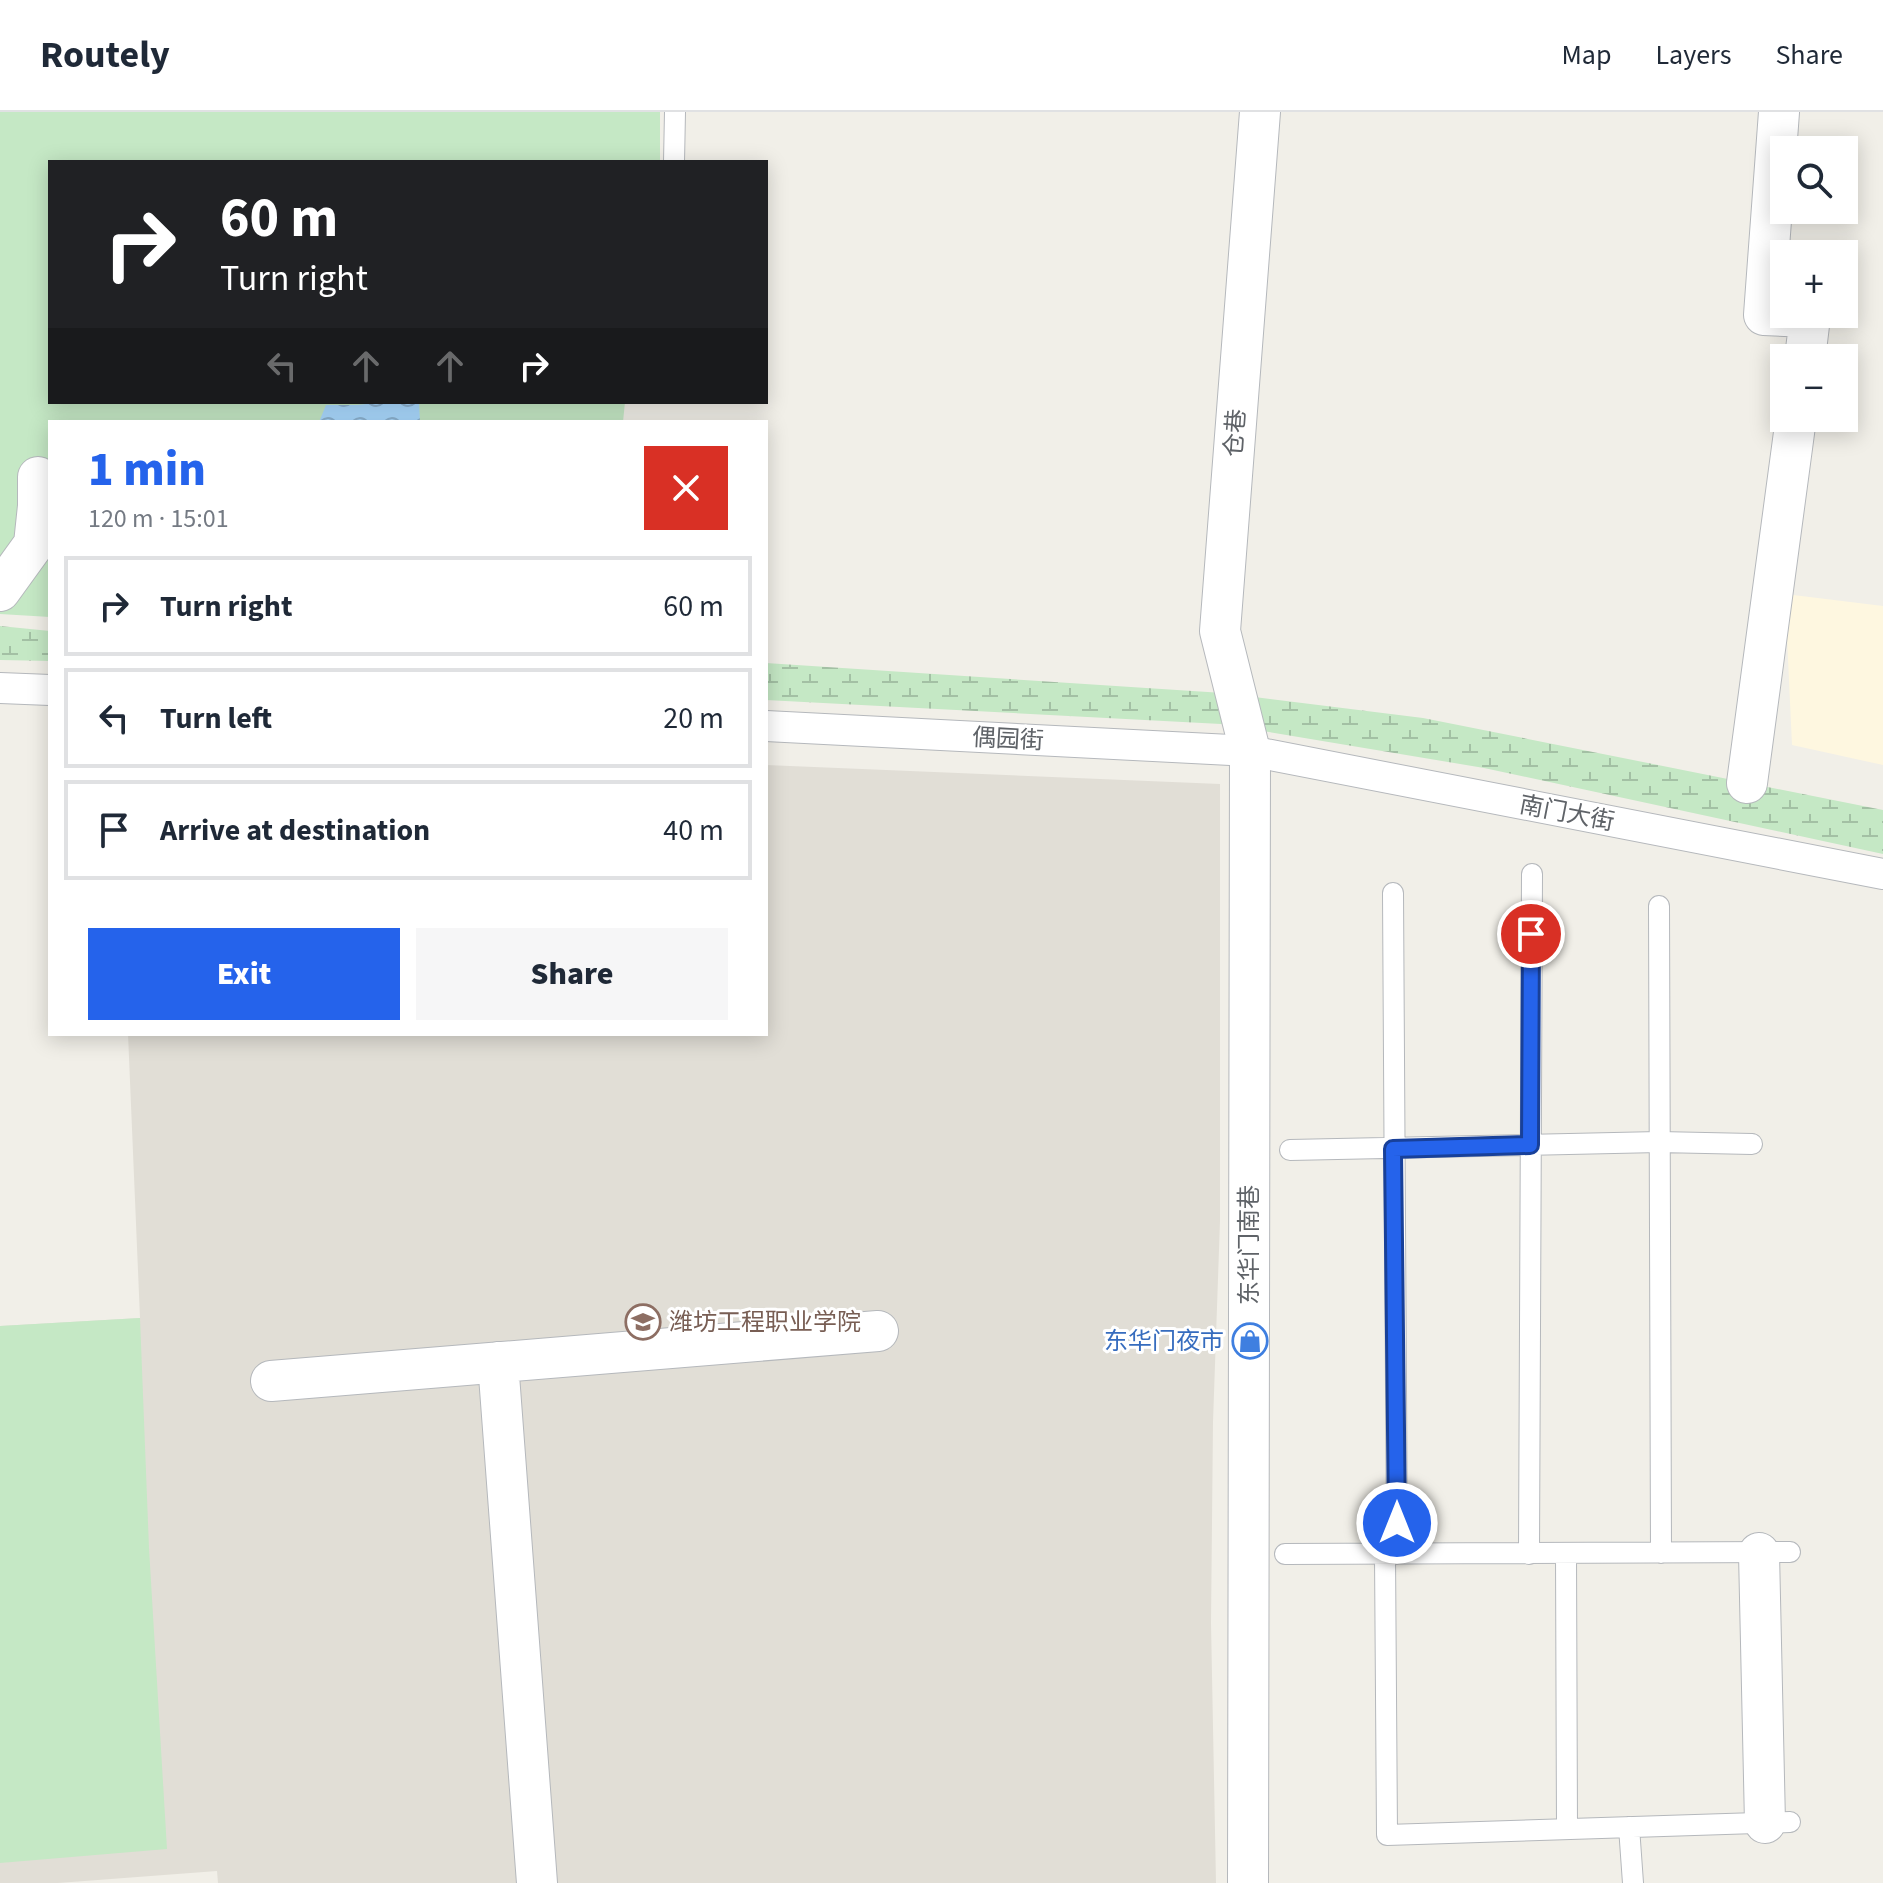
<!DOCTYPE html>
<meta charset="utf-8">
<style>
:root{--surface:#fff;--page:#f6f6f7;--text:#1f2937;--muted:#747a83;--line:#e0e1e3;--accent:#2563eb}
body{margin:0;font-family:"Source Sans 3","Noto Sans SC",sans-serif;background:var(--page);color:var(--text);height:100vh;display:flex;flex-direction:column;font-size:30px;white-space:nowrap}
*{box-sizing:border-box;margin:0}
p{font-size:26px;color:var(--muted)}
.icon{flex:none;width:44px;height:44px;fill:none;stroke:currentColor;stroke-width:2;stroke-linecap:round;stroke-linejoin:round}
.map{position:relative;flex:1;overflow:hidden}
.sheet{position:absolute;left:48px;top:308px;width:720px;height:616px;display:flex;flex-direction:column;background:var(--surface);border-radius:0px;box-shadow:0 4px 20px #0003}
.sheet>*{flex:none}
.top-card{position:absolute;left:48px;top:48px;width:720px;height:244px;border-radius:0px;box-shadow:0 4px 20px #0003;background:#202124;color:#fff;overflow:hidden}
.buttons{position:absolute;left:1770px;top:24px;display:grid;gap:16px}
.buttons a{display:grid;place-items:center;width:88px;height:88px;border-radius:0px;background:var(--surface);box-shadow:0 4px 20px #0003;font-size:40px}
.pin{position:absolute;display:grid;place-items:center;width:68px;height:68px;color:#fff;margin:-34px;border:4px solid #fff;border-radius:50%;box-shadow:0 2px 8px #0007}
.me{position:absolute;width:88px;margin:-44px;rotate:0deg;stroke-linejoin:round;filter:drop-shadow(0 0 6px #0008)}
.turn{display:flex;align-items:center;gap:28px;height:168px;padding:0 40px;font-size:36px}
.turn .icon{width:104px;height:104px;stroke-width:2.5}
.turn b{display:block;font-size:56px;line-height:68px}
.lanes{display:flex;align-items:center;height:76px;padding:0 40px;background:#0003;justify-content:center;gap:40px;direction:ltr}
.lanes .off{opacity:.35}
.round{display:grid;place-items:center;flex:none;width:84px;height:84px;border-radius:0px;background:var(--page)}
.headline{display:flex;align-items:center;justify-content:space-between;height:136px;padding:0 40px}
h1{font-size:48px;font-weight:800;line-height:60px;color:var(--accent)}
.primary-button{display:flex;gap:16px;margin-top:auto;padding:16px 40px}
.primary-button a{flex:1;height:92px;border-radius:0px;background:var(--accent);color:#fff;font-size:32px;font-weight:800;line-height:92px;text-align:center}
.primary-button a+a{background:var(--page);color:var(--text)}
ul{padding:0;list-style:none}
li{display:flex;align-items:center;gap:24px;height:100px;margin:0 16px 12px;padding:0 24px;border:4px solid var(--line);border-radius:0px}
li div{flex:1}
li b{display:block;font-size:30px}
li em{font-style:normal}
header{display:flex;align-items:center;gap:48px;box-sizing:border-box;height:112px;padding:0 40px;background:var(--surface);border-bottom:2px solid var(--line)}
header strong{font-size:38px}
nav{display:flex;gap:44px;margin-inline-start:auto;font-size:28px}
.map>svg:first-child{display:block}
.commercial{fill:#fef7e0}
.education{fill:#e1ded6}
.wetland{fill:url(#wetland-marsh)}
.green{fill:#c5e8c5}
.water{fill:url(#water-waves)}
.lines{fill:none;stroke-linecap:round;stroke-linejoin:round}
.service-casing{stroke:#b5b8bc;stroke-width:22}
.pedestrian-casing{stroke:#b5b8bc;stroke-width:32}
.minor-casing{stroke:#b5b8bc;stroke-width:42}
.service{stroke:#fff;stroke-width:20}
.pedestrian{stroke:#fff;stroke-width:30}
.minor{stroke:#fff;stroke-width:40}
.route-casing{stroke:#184099;stroke-width:20}
.route{stroke:#2563eb;stroke-width:14}
.labels{text-anchor:middle;stroke-width:6;stroke-linejoin:round;paint-order:stroke}
.street-label{font-size:24px;fill:#5f6368;stroke:#fff}
.education-label{font-size:24px;fill:#785e54;stroke:#fff;text-anchor:start}
.shop-label{font-size:24px;fill:#366cbe;stroke:#fff;text-anchor:end}
</style>
<header>
<strong>Routely</strong>
<nav><a>Map</a><a>Layers</a><a>Share</a></nav>
</header>
<div class="map">
<svg width="1883" height="1771" viewBox="0 0 1883 1771">
<defs>
<pattern id="wetland-marsh" width="20" height="14" patternUnits="userSpaceOnUse" patternTransform="scale(2)"><rect width="20" height="14" fill="#c5e8c5"/><path d="M1 5h8M5 5V1M11 12h8M15 12V8" fill="none" stroke="#a3c0a4"/></pattern>
<pattern id="water-waves" width="16" height="10" patternUnits="userSpaceOnUse" patternTransform="scale(2)"><rect width="16" height="10" fill="#aadaff"/><path d="M0 5q4-4 8 0t8 0" fill="none" stroke="#8eb4d2"/></pattern>
</defs>
<rect width="100%" height="100%" fill="#f1efe8"/>
<!-- commercial -->
<path class="commercial" d="M1785 482 1883 494V653L1792 633Z"/>
<!-- education -->
<path class="education" d="M766 653 1220 672V1109L1213 1310 1211 1511 1216 1771H218L217 1759 58 1771H0V1214L140 1206 128 922H766Z"/>
<!-- wetland -->
<path class="wetland" d="M0 514 50 519V549L0 548Z
M766 551 1223 581 1423 606 1883 698V742L1484 656 1221 612 766 588Z"/>
<!-- green -->
<path class="green" d="M0 0H660V50H50V290H625L623 310H50V505L0 502Z
M140 1206 149 1436 167 1737 0 1751V1214Z"/>
<!-- water -->
<path class="water" d="M386 290H419L420 310H319L326 293H357Z"/>
<g class="lines">
<defs>
<path id="service" d="M674 50 675 0
M1393 781 1397 1442
M1659 794 1661 1441
M1290 1038 1659 1030 1752 1032
M1285 1442 1790 1440
M1529 1442 1532 762
M1566 1442 1567 1717
M1385 1443 1387 1723 1790 1710
M1629 1715 1633 1771"/>
<path id="pedestrian" d="M0 576 50 578
M766 614 1250 639 1883 762"/>
<path id="minor" d="M1779 0 1764 203 1810 205 1805 246
M0 479 34 432 38 394V365
M1747 671 1796 306
M498 1250 537 1771
M271 1269 878 1219
M1759 1441 1765 1711
M1248 1771 1250 639 1220 519 1260 0"/>
</defs>
<!-- service casing -->
<use href="#service" class="service-casing"/>
<!-- pedestrian casing -->
<use href="#pedestrian" class="pedestrian-casing"/>
<!-- minor casing -->
<use href="#minor" class="minor-casing"/>
<!-- service -->
<use href="#service" class="service"/>
<!-- pedestrian -->
<use href="#pedestrian" class="pedestrian"/>
<!-- minor -->
<use href="#minor" class="minor"/>
</g>
<g class="lines">
<defs>
<path id="route" d="M1397 1411 1393 1037 1530 1033 1531 822"/>
</defs>
<!-- route casing -->
<use href="#route" class="route-casing"/>
<!-- route -->
<use href="#route" class="route"/>
</g>
<!-- icons -->
<defs>
<symbol id="university-ring" viewBox="-11 -11 22 22"><circle r="9.5" fill="#fff" stroke="#8d6e63" stroke-width="1.5"/><path d="M0-5L7-2L0 1L-7-2ZM-4 1L0 2.5L4 1V4Q0 6-4 4Z" fill="#8d6e63"/></symbol>
<symbol id="shop-ring" viewBox="-11 -11 22 22"><circle r="9.5" fill="#fff" stroke="#3f7fe0" stroke-width="1.5"/><path d="M-5-2.5h2.3a2.7 3.5 0 0 1 5.4 0H5L5.5 6h-11ZM-1.5-2.5h3a1.5 2.3 0 0 0-3 0Z" fill="#3f7fe0"/></symbol>
</defs>
<g fill-rule="evenodd">
<use href="#university-ring" x="623" y="1190" width="40" height="40"/>
<use href="#shop-ring" x="1230" y="1209" width="40" height="40"/>
</g>
<g class="labels">
<!-- street labels -->
<g class="street-label">
<text transform="translate(1235 321) rotate(-86)" y="8">仓巷</text>
<text transform="translate(1008 627) rotate(3)" y="8">偶园街</text>
<text transform="translate(1567 701) rotate(11)" y="8">南门大街</text>
<text transform="translate(1249 1133) rotate(-90)" y="8">东华门南巷</text>
</g>
<!-- education labels -->
<g class="education-label">
<text x="669" y="1218">潍坊工程职业学院</text>
</g>
<!-- shop labels -->
<g class="shop-label">
<text x="1224" y="1237">东华门夜市</text>
</g>
</g>
</svg>
<div class="buttons">
<a><svg class="icon" aria-label="search" viewBox="0 0 24 24"><circle cx="10" cy="10" r="6"/><path d="M15 15l6 6"/></svg></a>
<a>+</a>
<a>−</a>
</div>
<div class="pin" style="left:1531px;top:822px;background:#d93025"><svg class="icon" aria-label="arrive" viewBox="0 0 24 24"><path d="M6 21V4h12l-3 4 3 4H6"/></svg></div>
<svg class="me" style="left:1397px;top:1411px" viewBox="-20 -20 40 40"><circle r="17" fill="#2563eb" stroke="#fff" stroke-width="3"/><path d="M0-11L8 9 0 5-8 9z" fill="#fff"/></svg>
<div class="top-card">
<div class="turn"><svg class="icon" aria-label="right" viewBox="0 0 24 24"><path d="M7 20v-9h11M14 6l5 5-5 5"/></svg><div><b>60 m</b>Turn right</div></div>
<div class="lanes"><svg class="icon off" aria-label="left" viewBox="0 0 24 24"><path d="M17 20v-9H6M10 6l-5 5 5 5"/></svg><svg class="icon off" aria-label="ahead" viewBox="0 0 24 24"><path d="M12 20V5M6 11l6-6 6 6"/></svg><svg class="icon off" aria-label="ahead" viewBox="0 0 24 24"><path d="M12 20V5M6 11l6-6 6 6"/></svg><svg class="icon" aria-label="right" viewBox="0 0 24 24"><path d="M7 20v-9h11M14 6l5 5-5 5"/></svg></div>
</div>
<section class="sheet">
<div class="headline"><div><h1>1 min</h1><p>120 m · 15:01</p></div><a class="round" style="background:#d93025;color:#fff"><svg class="icon" aria-label="close" viewBox="0 0 24 24"><path d="M6 6l12 12M18 6L6 18"/></svg></a></div>
<ul>
<li><svg class="icon" aria-label="right" viewBox="0 0 24 24"><path d="M7 20v-9h11M14 6l5 5-5 5"/></svg><div><b>Turn right</b></div><em>60 m</em></li>
<li><svg class="icon" aria-label="left" viewBox="0 0 24 24"><path d="M17 20v-9H6M10 6l-5 5 5 5"/></svg><div><b>Turn left</b></div><em>20 m</em></li>
<li><svg class="icon" aria-label="arrive" viewBox="0 0 24 24"><path d="M6 21V4h12l-3 4 3 4H6"/></svg><div><b>Arrive at destination</b></div><em>40 m</em></li>
</ul>
<div class="primary-button"><a>Exit</a><a>Share</a></div>
</section>
</div>
